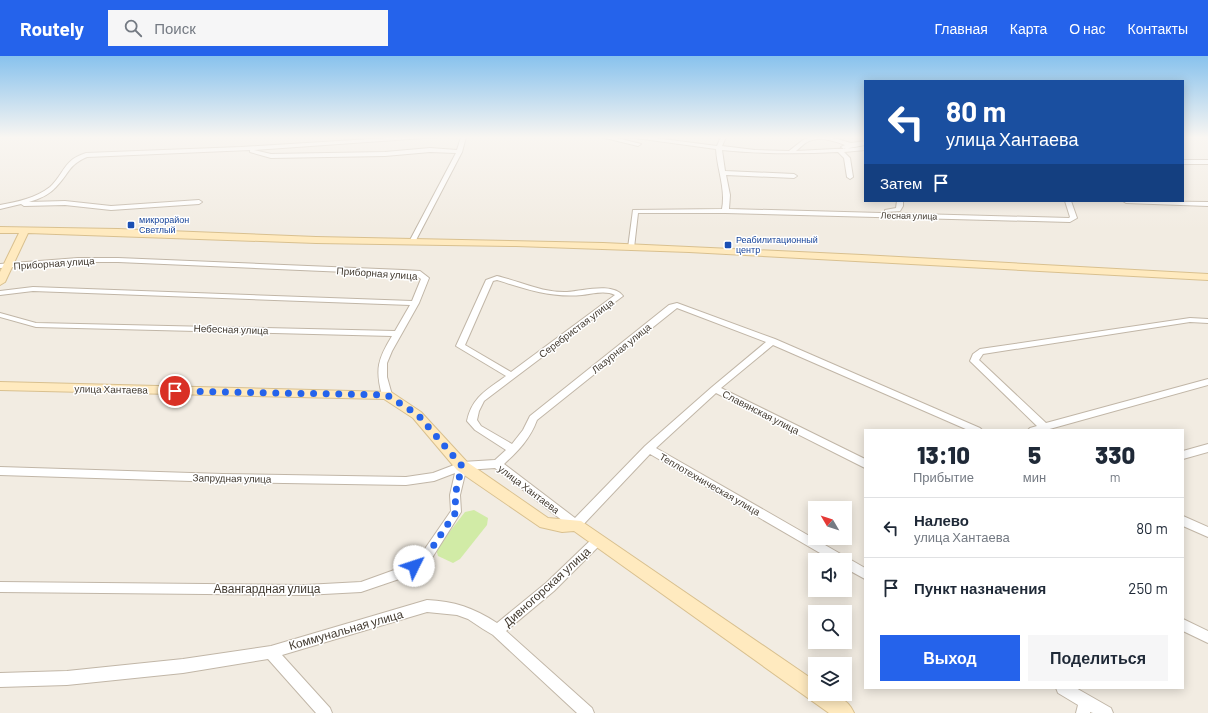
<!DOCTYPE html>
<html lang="ru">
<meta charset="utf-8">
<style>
:root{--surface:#fff;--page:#f6f6f7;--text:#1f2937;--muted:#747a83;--line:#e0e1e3;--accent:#2563eb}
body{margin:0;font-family:Barlow,sans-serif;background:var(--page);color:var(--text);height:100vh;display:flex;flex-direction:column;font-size:15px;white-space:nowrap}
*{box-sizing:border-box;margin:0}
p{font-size:13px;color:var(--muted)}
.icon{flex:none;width:22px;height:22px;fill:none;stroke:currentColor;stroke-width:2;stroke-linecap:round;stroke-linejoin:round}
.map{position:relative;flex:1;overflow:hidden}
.panel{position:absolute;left:864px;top:373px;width:320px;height:260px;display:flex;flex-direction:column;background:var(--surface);border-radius:0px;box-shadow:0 2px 10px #0003}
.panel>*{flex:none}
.top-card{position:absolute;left:864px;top:24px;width:320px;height:122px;border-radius:0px;box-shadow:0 2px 10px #0003;background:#1a4fa0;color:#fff;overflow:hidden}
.needle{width:26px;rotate:309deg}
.buttons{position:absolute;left:808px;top:445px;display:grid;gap:8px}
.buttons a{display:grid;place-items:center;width:44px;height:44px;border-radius:0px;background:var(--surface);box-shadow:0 2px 10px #0003;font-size:20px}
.pin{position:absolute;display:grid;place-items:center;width:34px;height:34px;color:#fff;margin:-17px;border:2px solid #fff;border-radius:50%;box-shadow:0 1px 4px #0007}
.me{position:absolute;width:44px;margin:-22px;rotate:49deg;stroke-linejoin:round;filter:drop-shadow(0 0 3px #0008)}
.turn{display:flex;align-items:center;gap:14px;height:84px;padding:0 16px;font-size:18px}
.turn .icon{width:52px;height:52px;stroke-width:2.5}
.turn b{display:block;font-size:28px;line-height:34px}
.then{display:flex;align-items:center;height:38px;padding:0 16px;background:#0003;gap:8px;font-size:15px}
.eta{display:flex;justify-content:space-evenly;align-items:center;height:68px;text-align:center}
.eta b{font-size:24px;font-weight:800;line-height:28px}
.cta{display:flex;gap:8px;margin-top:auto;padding:8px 16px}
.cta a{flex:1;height:46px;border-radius:0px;background:var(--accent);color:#fff;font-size:16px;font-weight:800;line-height:46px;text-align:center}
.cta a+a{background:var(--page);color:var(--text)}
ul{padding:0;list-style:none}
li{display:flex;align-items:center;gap:12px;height:60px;padding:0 16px;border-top:1px solid var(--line)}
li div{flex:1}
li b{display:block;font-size:15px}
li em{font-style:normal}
header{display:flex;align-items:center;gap:24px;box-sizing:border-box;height:56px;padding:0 20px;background:var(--accent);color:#fff}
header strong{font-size:19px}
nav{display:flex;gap:22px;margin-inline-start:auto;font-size:14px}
.search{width:280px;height:36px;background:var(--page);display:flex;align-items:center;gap:10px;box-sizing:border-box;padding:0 14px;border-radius:0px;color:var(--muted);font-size:15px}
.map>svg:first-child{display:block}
.green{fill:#d1eba6}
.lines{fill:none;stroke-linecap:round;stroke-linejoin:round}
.street-casing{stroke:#c1b6a7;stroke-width:2}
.secondary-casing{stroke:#d9c08f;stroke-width:2}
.street{fill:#fff;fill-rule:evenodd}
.secondary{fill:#ffeabf;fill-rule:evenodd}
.route{stroke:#2563eb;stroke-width:7;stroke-dasharray:0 12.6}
.transit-dot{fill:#1a4fb4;stroke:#fff;stroke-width:1.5}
.labels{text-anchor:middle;stroke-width:3;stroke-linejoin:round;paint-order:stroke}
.far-street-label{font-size:9px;fill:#443c32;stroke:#fff}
.far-transit-label{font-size:9px;fill:#164399;stroke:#fff;text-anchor:start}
.street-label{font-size:10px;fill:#443c32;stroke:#fff}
.near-street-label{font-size:12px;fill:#443c32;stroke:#fff}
</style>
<header>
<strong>Routely</strong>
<div class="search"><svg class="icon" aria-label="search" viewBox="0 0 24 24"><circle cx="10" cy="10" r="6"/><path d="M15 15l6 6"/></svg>Поиск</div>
<nav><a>Главная</a><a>Карта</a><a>О нас</a><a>Контакты</a></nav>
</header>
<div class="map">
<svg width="1208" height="657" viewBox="0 0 1208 657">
<rect width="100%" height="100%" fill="#f2ece2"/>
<!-- green -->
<path class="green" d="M474 454 488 462 487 469 460 503 453 507 438 500 436 493 465 456Z"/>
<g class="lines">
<defs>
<path id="street" d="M403 81H438L254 94 271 98 385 96 430 92 457 94 461 81H466L462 96 415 186 412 188 409 186 456 97 430 96 385 100 271 102 250 96V94L87 101C68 109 69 118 56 131 49 139 39 143 29 146L65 145 111 150 199 144 202 146 199 148 111 154 65 149 24 150 21 148 0 153V149C17 146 36 142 50 131 65 117 63 104 86 97L241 91Z
M601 81H613L641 88 638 90Z
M628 81H647L717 90 721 81H726L722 90 755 94 789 95 803 84 810 81H830L851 87 865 85V89L844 93 841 91 845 89C835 85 820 80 809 85 804 87 800 92 796 95L854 92 865 90V94L844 96 850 102 853 121 850 123 847 121 844 102 838 96C799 98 761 98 722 94L725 115 794 118 797 120 794 122 726 119 730 139 729 153 1069 162 1070 161 1065 145H1071L1077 162 1070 166 725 157H638L634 192 631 194 628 192 633 154 722 153C726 133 717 113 716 93Z
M1183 104H1208V108H1183Z
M897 145H903V150L900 155 885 156V154L896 152Z
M1123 145 1208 146V150L1126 147Z
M78 202H118L403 214 420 215 429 222 419 247 392 295 387 307V321L392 339 387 342 382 339C375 313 378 303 392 280L36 271 0 261V257L36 267 395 275 410 249 33 235 0 239V235L33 231 412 245 421 223 415 219 118 206H78L0 212V208Z
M497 220C519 225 543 237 567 236 582 235 613 226 623 240L484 345 479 355 477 364 481 370 512 388 523 374 530 360 669 249 677 247 775 283 980 372 982 374H968L773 289 721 332 865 403V412L716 337 656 392 865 512V523L845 512V504H832L650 398 580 472 576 474 572 472 495 412 466 414 460 439 461 456 430 505 405 521 361 536 305 539 0 536V526L305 529 361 526 397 513 422 497 451 455 450 439 455 417 434 425 406 429 223 426 0 419V411L223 418 406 421 433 417 462 406 495 404 506 394 475 374 467 365C472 341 487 334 506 320L456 290 486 224ZM497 224C525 233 552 242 582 239 592 238 605 234 615 239L511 316 465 289 493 225ZM677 252 766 286 712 331 645 390 575 462 504 408C518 395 530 383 537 364Z
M1190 262 1208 263V267L1190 266 983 298 979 304 1046 367 1208 323V329L1046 374H1028L1030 372 1037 370 970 305 973 298 980 293Z
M1208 388V396L1183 403V395Z
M1183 460 1208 471V481L1183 470Z
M598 479 602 481 604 484 602 487 554 535 506 575 592 652 594 657H577L493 579 483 573 468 563 457 559 427 556 282 599 330 652 332 657H316L268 603 183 617 67 629 0 631V617L67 615 183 603 271 590 427 544C454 545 474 552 497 567L546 527 594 481Z
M1183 563 1208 575V587L1183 575Z
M1056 632H1076L1111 652 1113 657H1093L1090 656V657H1076L1078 649 1058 637Z"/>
<path id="secondary" d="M0 171 118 173 316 181 603 187 862 199 1208 218V224L689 196 516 190 316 187 28 177 5 226 0 229V216L19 177H0Z
M0 326 391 336 421 356 467 406 548 462 581 465 815 625V638C831 638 847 640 854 657H829L574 475 562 476 540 471 457 414 413 362 384 343 0 334Z"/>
</defs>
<!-- street casing -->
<use href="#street" class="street-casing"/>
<!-- secondary casing -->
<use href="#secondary" class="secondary-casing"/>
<!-- street -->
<use href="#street" class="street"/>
<!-- secondary -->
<use href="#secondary" class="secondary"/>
</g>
<!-- sky -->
<linearGradient id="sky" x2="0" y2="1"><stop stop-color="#88c2ed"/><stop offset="0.47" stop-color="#f9f6f2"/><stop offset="1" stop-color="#f9f6f2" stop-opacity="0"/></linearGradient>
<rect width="1208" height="173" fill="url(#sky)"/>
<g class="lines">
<!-- route -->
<path class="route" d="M175 335 387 339 418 359 462 410 455 439 456 456 426 501 414 510"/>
</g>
<!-- markers -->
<g class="transit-dot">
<rect x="127" y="165" width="8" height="8" rx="2"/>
<rect x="724" y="185" width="8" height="8" rx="2"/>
</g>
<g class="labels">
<!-- far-street labels -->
<g class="far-street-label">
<text transform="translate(909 160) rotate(1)" y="3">Лесная улица</text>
</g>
<!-- far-transit labels -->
<g class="far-transit-label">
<text x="139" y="167">микрорайон<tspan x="139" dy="10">Светлый</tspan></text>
<text x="736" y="187">Реабилитационный<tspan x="736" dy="10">центр</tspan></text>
</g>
<!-- street labels -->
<g class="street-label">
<text transform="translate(54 207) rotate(-4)" y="4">Приборная улица</text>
<text transform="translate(377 217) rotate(4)" y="4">Приборная улица</text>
<text transform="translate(576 272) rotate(-37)" y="4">Серебристая улица</text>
<text transform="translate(231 273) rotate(2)" y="4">Небесная улица</text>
<text transform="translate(621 292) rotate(-39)" y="4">Лазурная улица</text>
<text transform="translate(111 333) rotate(1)" y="4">улица Хантаева</text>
<text transform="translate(761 356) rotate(27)" y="4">Славянская улица</text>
<text transform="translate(232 422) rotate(1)" y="4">Запрудная улица</text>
<text transform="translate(710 428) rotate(30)" y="4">Теплотехническая улица</text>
<text transform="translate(529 433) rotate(37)" y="4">улица Хантаева</text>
</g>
<!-- near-street labels -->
<g class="near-street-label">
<text transform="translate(547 531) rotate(-42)" y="4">Дивногорская улица</text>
<text x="267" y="537">Авангардная улица</text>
<text transform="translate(346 574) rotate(-16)" y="4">Коммунальная улица</text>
</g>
</g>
</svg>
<div class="buttons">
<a><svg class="needle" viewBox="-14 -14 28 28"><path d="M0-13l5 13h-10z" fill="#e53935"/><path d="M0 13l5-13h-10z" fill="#747a83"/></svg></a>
<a><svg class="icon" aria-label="sound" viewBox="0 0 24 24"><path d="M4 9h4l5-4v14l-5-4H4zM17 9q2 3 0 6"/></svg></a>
<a><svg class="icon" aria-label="search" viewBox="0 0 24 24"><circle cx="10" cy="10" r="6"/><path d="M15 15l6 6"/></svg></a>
<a><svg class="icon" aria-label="layers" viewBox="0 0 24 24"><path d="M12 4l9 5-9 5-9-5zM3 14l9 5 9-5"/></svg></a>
</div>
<div class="pin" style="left:175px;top:335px;background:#d93025"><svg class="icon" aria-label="arrive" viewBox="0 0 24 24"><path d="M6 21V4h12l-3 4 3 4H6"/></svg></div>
<svg class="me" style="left:414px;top:510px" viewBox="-20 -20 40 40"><circle r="19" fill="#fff"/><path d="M0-13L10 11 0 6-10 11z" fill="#2563eb"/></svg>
<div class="top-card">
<div class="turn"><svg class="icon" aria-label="left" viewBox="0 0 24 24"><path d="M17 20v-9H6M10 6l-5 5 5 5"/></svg><div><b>80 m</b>улица Хантаева</div></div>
<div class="then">Затем<svg class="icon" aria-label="arrive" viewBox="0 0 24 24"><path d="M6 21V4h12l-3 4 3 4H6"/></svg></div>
</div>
<section class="panel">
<div class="eta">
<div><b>13:10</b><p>Прибытие</p></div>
<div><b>5</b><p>мин</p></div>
<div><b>330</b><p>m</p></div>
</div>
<ul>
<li><svg class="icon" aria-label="left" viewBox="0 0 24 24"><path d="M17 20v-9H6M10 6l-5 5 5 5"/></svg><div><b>Налево</b><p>улица Хантаева</p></div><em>80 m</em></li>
<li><svg class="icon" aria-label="arrive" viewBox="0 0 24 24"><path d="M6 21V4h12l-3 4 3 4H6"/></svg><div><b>Пункт назначения</b></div><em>250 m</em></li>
</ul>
<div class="cta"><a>Выход</a><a>Поделиться</a></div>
</section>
</div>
